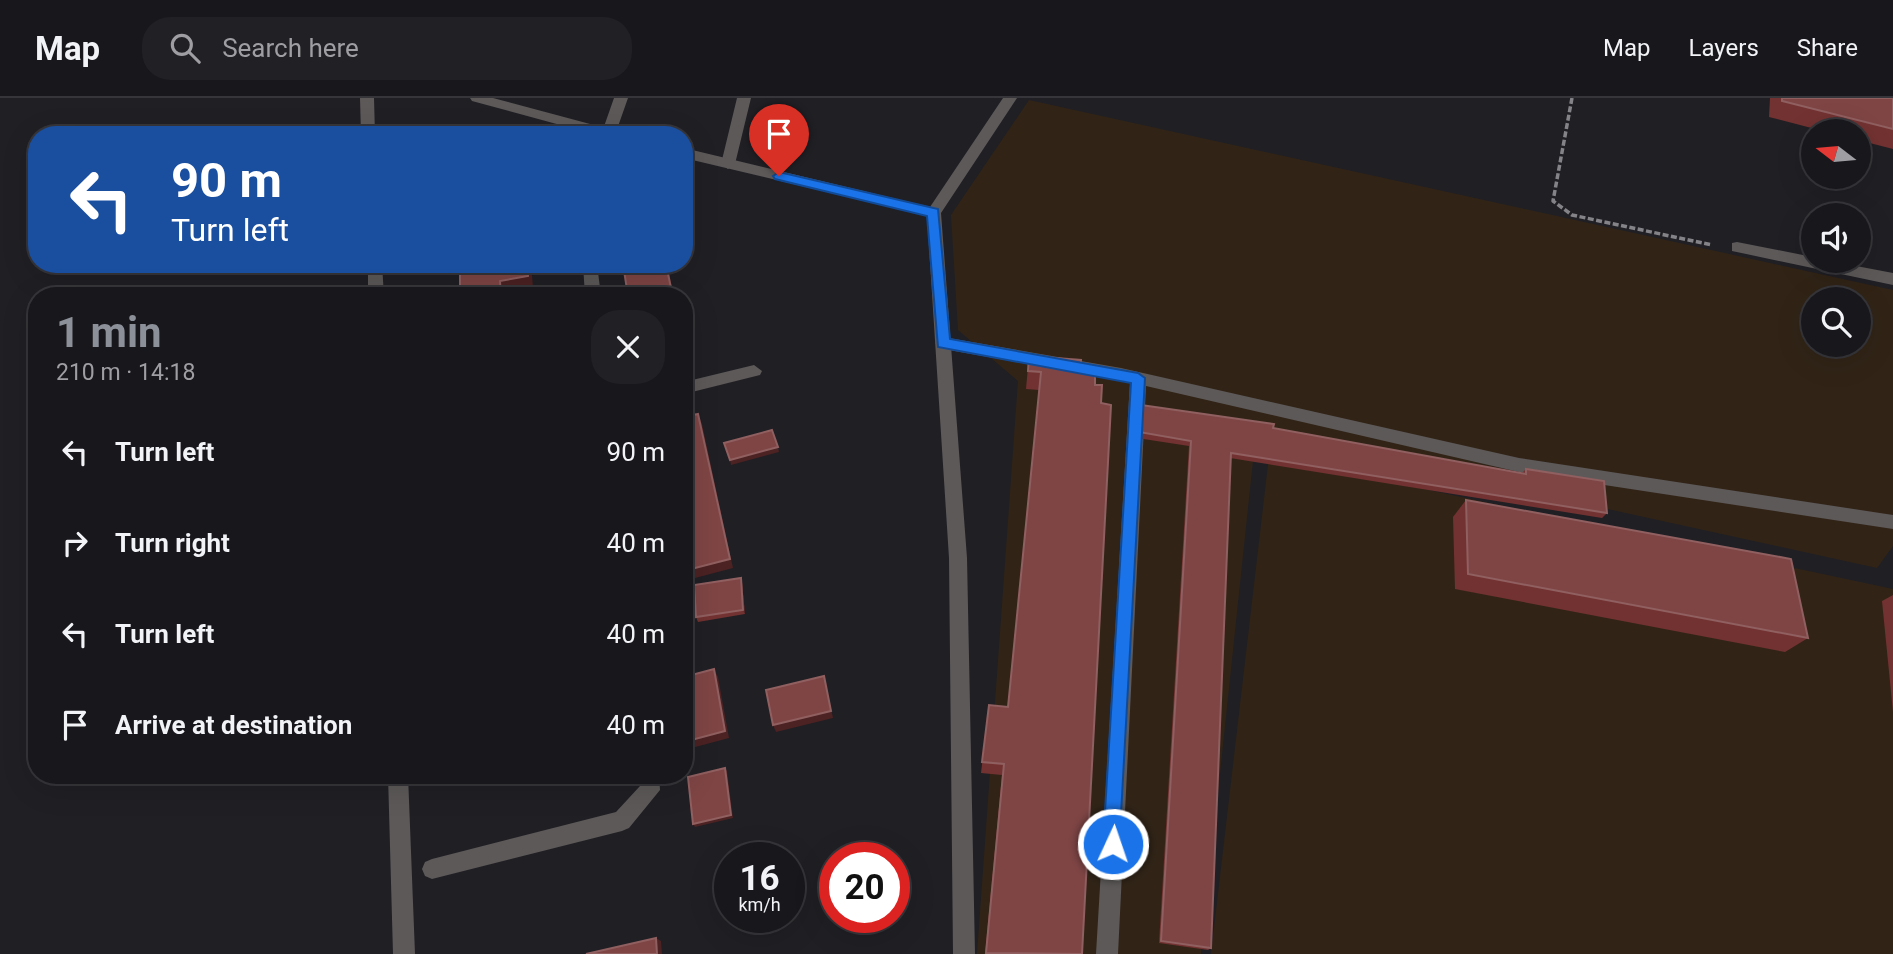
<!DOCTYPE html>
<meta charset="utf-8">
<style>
:root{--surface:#18171b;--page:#212024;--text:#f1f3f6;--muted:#9f9fa3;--line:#36363a;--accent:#8c9099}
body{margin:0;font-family:Roboto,sans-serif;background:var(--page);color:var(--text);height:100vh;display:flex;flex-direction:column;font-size:26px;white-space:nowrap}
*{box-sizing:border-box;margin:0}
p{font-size:23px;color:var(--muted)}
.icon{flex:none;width:38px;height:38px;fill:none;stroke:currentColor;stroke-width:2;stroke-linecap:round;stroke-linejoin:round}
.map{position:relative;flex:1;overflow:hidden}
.details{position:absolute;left:28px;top:189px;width:665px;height:497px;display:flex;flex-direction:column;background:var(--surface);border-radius:28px;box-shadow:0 7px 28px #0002,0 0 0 2px var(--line)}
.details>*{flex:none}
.guide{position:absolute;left:28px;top:28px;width:665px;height:147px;border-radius:28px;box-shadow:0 7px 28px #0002,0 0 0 2px var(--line);background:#1a4fa0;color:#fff;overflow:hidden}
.needle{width:46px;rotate:286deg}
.controls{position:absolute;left:1801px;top:21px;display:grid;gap:14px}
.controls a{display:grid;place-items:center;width:70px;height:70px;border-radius:50%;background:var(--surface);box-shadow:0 7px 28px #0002,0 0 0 2px var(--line);font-size:35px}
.speed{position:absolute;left:714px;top:744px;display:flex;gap:14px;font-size:35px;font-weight:700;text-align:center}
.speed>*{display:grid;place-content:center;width:91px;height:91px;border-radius:50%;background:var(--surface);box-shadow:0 7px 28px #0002,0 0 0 2px var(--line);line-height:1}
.speed small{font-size:18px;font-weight:400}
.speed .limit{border:10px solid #d22;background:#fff;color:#111}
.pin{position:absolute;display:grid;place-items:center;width:60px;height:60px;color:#fff;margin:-72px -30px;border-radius:50% 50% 50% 0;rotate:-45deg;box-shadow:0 0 7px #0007}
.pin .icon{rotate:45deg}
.me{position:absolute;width:77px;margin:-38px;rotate:3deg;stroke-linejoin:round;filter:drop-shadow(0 0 5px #0008)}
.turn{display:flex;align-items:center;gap:24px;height:147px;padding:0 28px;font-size:32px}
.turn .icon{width:91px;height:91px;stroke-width:2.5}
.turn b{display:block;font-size:49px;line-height:60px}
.round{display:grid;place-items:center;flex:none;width:74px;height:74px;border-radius:28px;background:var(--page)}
.head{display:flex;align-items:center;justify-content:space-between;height:119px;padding:0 28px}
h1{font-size:42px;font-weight:700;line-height:52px;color:var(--accent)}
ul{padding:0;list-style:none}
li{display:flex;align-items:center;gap:21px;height:91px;padding:0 28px}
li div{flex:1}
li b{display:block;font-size:26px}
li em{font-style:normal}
header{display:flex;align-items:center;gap:42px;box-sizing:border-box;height:98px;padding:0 35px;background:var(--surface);border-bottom:2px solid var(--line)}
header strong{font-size:33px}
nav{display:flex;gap:38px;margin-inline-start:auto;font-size:24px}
.search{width:490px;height:63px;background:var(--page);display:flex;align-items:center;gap:18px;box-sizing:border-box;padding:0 24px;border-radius:28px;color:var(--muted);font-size:26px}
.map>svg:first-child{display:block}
.industrial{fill:#312417;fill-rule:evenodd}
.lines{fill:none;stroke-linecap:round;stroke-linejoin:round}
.path{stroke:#848387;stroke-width:3.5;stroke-dasharray:6 2.5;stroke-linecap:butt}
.service{fill:#5d5959;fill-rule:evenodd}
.minor{fill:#5d5959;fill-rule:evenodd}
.wall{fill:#723231}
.shaded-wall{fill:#4c2223}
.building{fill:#7f4545;stroke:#905f60;stroke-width:2}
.route{fill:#1a73e8;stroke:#114b97;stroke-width:2}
</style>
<header>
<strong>Map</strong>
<div class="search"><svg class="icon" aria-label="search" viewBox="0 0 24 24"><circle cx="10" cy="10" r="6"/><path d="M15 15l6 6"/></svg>Search here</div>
<nav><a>Map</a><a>Layers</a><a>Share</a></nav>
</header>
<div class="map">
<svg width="1893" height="856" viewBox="0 0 1893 856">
<rect width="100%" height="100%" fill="#201f24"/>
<!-- industrial -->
<path class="industrial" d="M1029 2 1893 192V448L1877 470 1256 334 1201 856H977L1018 283 958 232 951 117ZM1813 201H1858V247H1813Z
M1269 358 1893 491V856H1211Z"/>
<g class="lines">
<!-- path -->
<path class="path" d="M1572 0 1553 103 1572 117 1712 147"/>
<!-- service -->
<path class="service" d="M614 0H628L615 37H601Z
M737 0H751L735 66 728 71 721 66Z
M1737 144 1813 159V163H1830L1893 175V187L1732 153V145Z
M583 166H597L601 198H585Z
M943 239 1121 270 1519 360 1893 417V431L1519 374 1146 288 1118 856H1096L1130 284 943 251 935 245Z
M754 267 762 273 760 277 684 296V284Z
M639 677H659L660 692 629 730 622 733 432 781 425 778 422 771 425 764 432 761 616 714 640 688Z"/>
<!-- minor -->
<path class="minor" d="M360 0H374L375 37H361Z
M470 0H493L620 34 622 37H597L472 3Z
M1003 0H1017L941 115 967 460 975 856H953L949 460 927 118 684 60V50L930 109Z
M368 166H382L384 198H368Z
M388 677H408L415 856H393Z"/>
</g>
<!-- wall -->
<path class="wall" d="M1770 0H1893V51L1858 42V33H1823L1769 19Z
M1029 258 1080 272 1082 856H985L1002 677 981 675 989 607 1008 609 1039 292 1026 291Z
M1141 307 1522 375 1526 371 1607 415 1602 420 1230 360 1211 850 1208 852 1159 845 1189 348 1137 340Z
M1466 402 1808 540 1785 554 1455 491 1453 419Z
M741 480 742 484 745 516 698 524 696 519Z
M1893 497V614L1882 503Z"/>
<!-- shaded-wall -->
<path class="shaded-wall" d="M527 166H531L533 189 505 194 506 198H501L500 183Z
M666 166H667L674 198H635Z
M684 257 688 279 684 280Z
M691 302 695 320 684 323V317Z
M698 316 702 326 733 470 695 480 691 471Z
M778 349 779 354 731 367 730 362Z
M741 480 742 484 745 516 743 512Z
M714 571 718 579 729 640 684 652V644Z
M824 578 833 620 776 634 773 627Z
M725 670 727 673 733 720 695 729 693 726Z
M656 840 661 843 662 856H657Z"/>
<!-- building -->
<path class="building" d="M1782 0H1893V31L1782 3Z
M460 166H527L528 178 500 183 501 198H460Z
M623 166H666L671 190 635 198H628Z
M1029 258 1081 262 1080 272 1095 273V287H1102L1101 305 1111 307 1082 856 986 855 1004 666 982 664 989 607 1008 609 1041 274 1028 273Z
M689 296 694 315 684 317V298Z
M1141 307 1274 326 1273 330 1526 376V371L1604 383 1607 415 1231 355 1211 850 1161 843 1191 343 1139 334Z
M698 316 730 461 691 471 684 435V319Z
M772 332 778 349 730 362 724 345Z
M1466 402 1791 461 1808 540 1468 476Z
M741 480 743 512 696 519 694 487Z
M714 571 725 633 684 644V579Z
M824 578 831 613 773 627 766 592Z
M725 670 731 717 693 726 688 679Z
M656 840 657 856H586Z"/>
<!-- route -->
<path class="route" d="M779 74 938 111 950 241 1138 275 1145 280 1119 753 1113 756 1106 753 1103 746 1131 285 938 249 927 118 775 81 773 78Z"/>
</svg>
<div class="controls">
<a><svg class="needle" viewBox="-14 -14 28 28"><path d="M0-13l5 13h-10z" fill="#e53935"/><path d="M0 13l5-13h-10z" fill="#9f9fa3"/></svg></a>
<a><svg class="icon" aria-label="sound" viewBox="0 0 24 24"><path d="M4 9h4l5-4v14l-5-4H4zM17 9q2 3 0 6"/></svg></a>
<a><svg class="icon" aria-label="search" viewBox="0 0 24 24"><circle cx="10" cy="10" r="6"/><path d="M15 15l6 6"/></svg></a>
</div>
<div class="speed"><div>16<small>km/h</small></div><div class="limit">20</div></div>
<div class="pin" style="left:779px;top:78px;background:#d93025"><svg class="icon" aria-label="arrive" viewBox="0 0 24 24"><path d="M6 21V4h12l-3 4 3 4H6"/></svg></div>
<svg class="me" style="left:1113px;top:746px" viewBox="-20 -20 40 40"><circle r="17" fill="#1a73e8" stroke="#fff" stroke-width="3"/><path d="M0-11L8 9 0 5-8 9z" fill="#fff"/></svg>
<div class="guide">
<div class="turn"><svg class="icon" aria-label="left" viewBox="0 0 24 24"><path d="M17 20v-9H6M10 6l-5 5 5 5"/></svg><div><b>90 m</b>Turn left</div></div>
</div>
<section class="details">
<div class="head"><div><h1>1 min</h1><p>210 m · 14:18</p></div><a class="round"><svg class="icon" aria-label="close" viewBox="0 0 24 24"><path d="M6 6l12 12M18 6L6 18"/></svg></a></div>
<ul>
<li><svg class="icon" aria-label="left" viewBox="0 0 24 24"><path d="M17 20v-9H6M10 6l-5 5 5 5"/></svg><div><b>Turn left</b></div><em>90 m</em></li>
<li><svg class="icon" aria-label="right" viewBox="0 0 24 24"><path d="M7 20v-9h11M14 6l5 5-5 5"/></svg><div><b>Turn right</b></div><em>40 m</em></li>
<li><svg class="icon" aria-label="left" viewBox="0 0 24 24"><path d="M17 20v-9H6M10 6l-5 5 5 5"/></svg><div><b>Turn left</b></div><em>40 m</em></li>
<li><svg class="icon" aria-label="arrive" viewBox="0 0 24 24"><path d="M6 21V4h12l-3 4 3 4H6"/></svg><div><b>Arrive at destination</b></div><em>40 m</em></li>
</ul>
</section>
</div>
